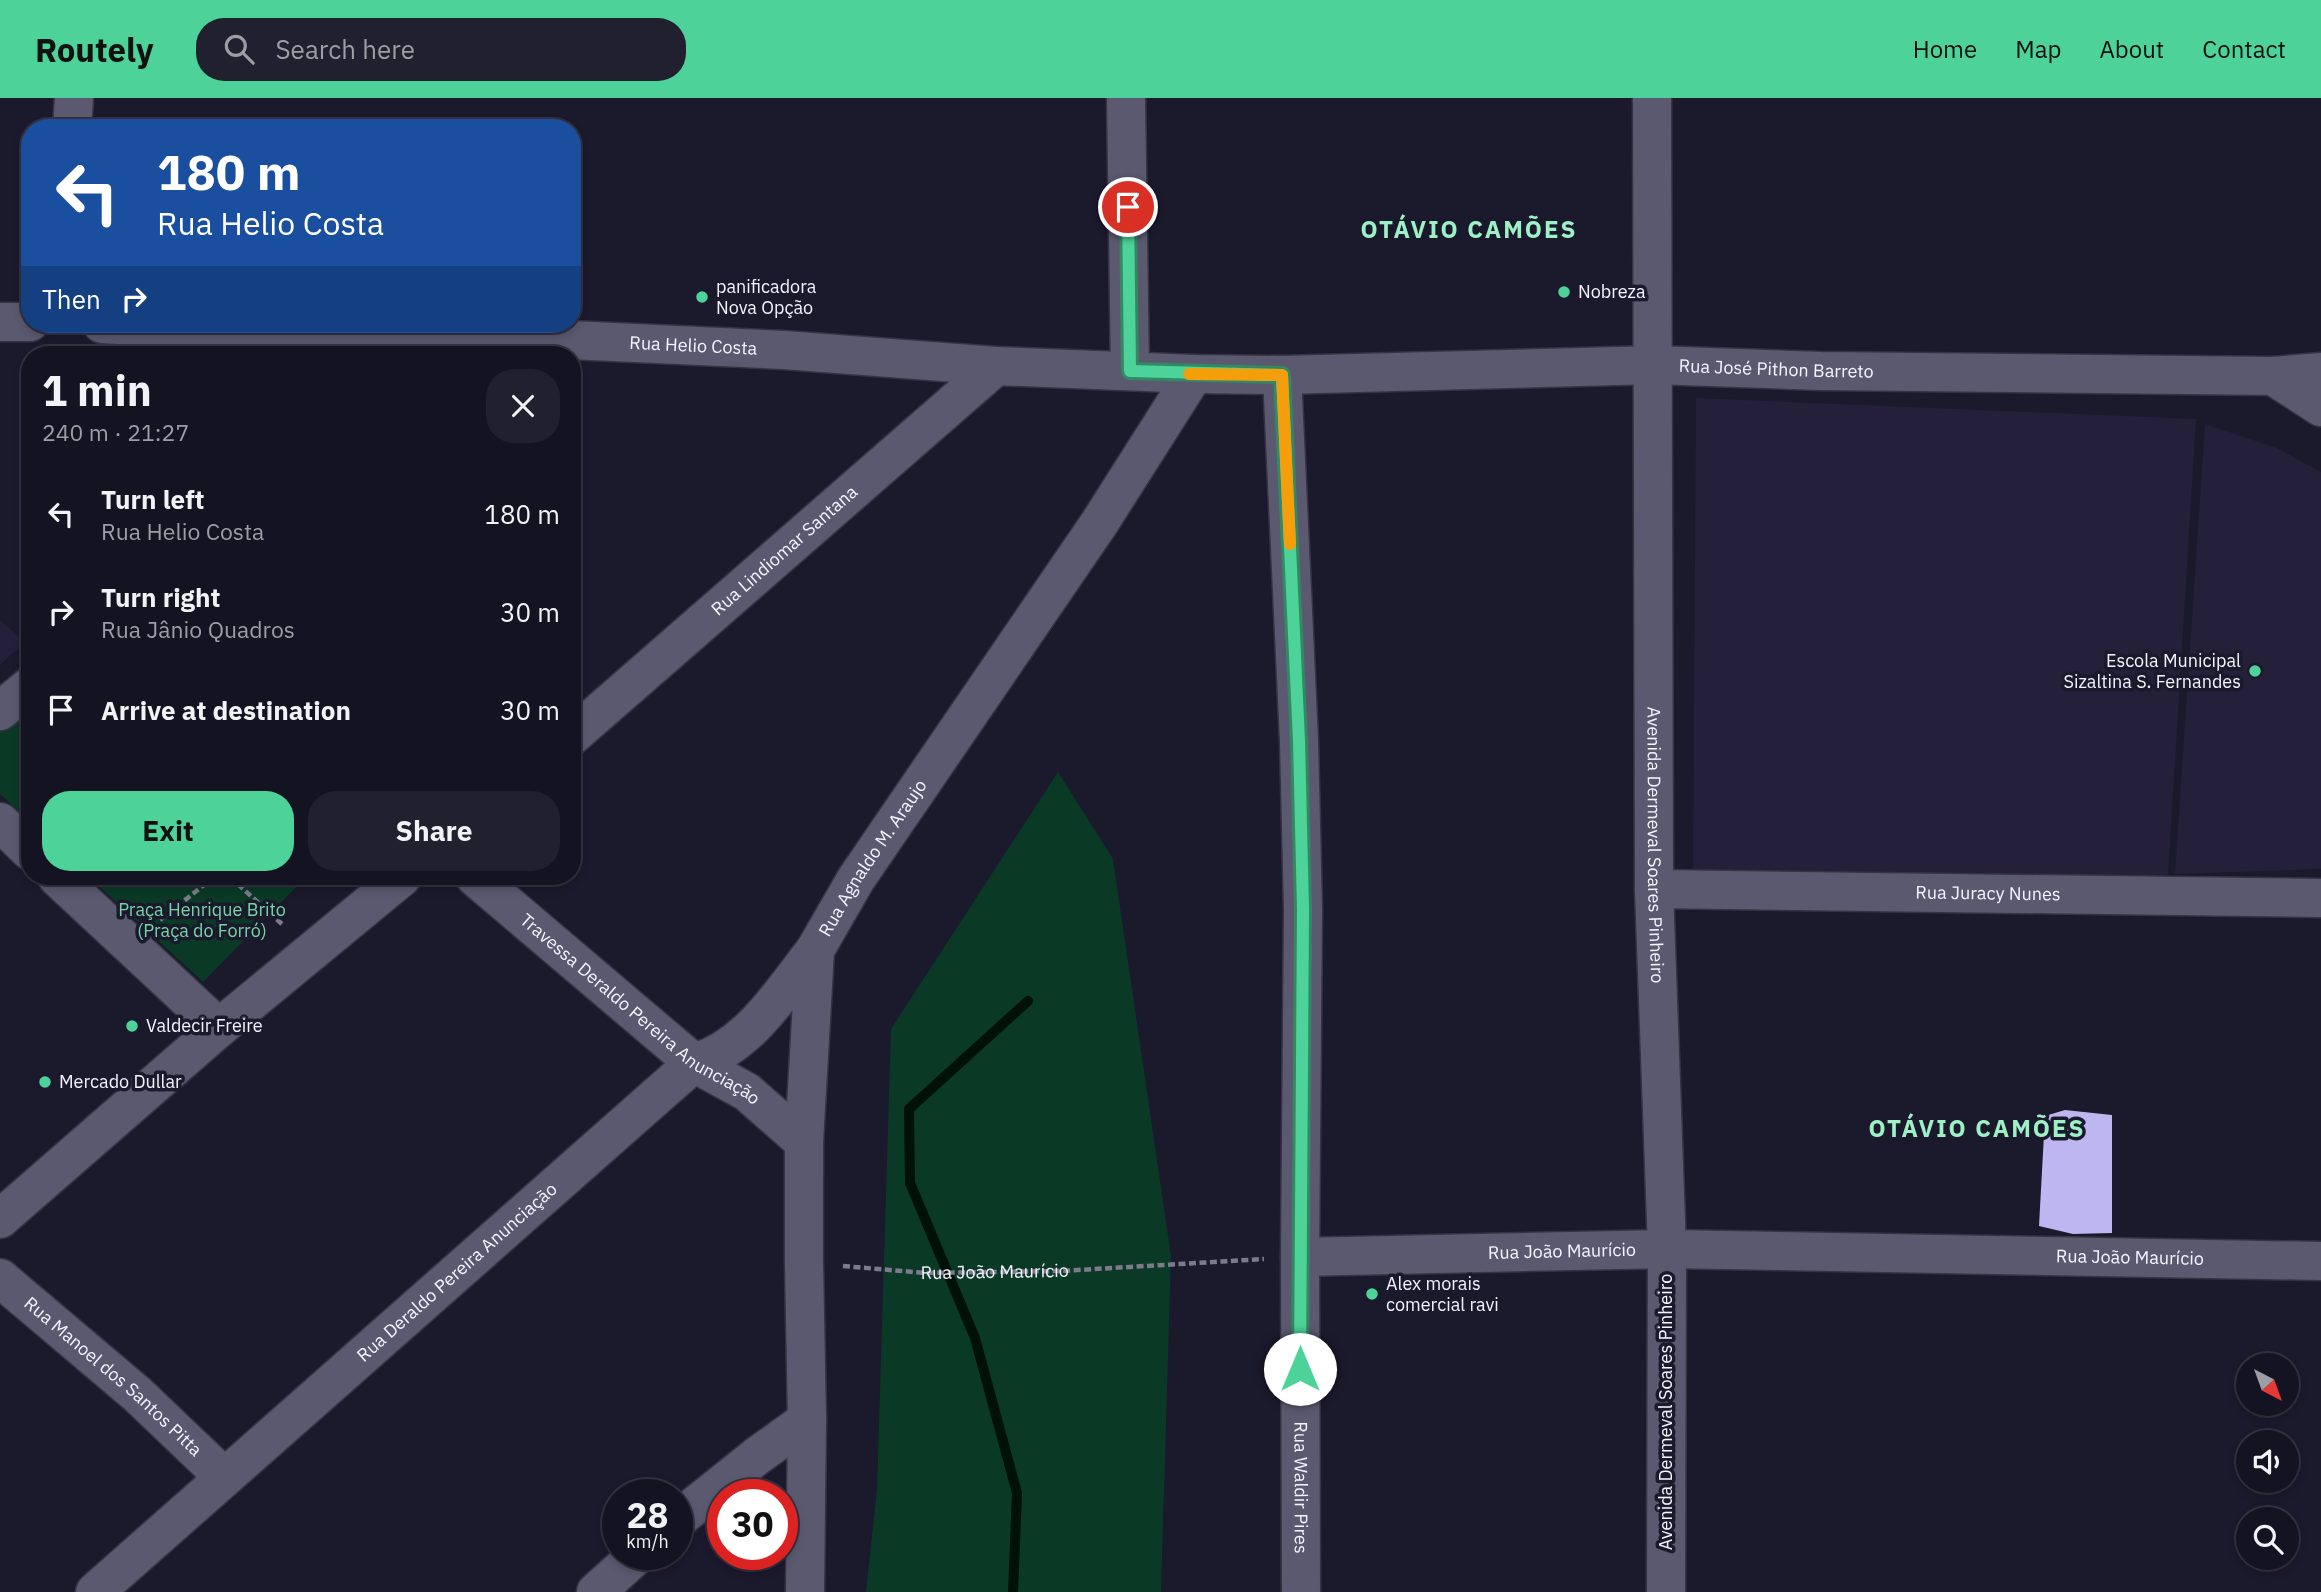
<!DOCTYPE html>
<meta charset="utf-8">
<style>
:root{--surface:#141321;--page:#21202e;--text:#f1f3f6;--muted:#9d9ea5;--line:#33323f;--accent:#4dd39a}
body{margin:0;font-family:"IBM Plex Sans",sans-serif;background:var(--page);color:var(--text);height:100vh;display:flex;flex-direction:column;font-size:26px;white-space:nowrap}
*{box-sizing:border-box;margin:0}
p{font-size:23px;color:var(--muted)}
.icon{flex:none;width:38px;height:38px;fill:none;stroke:currentColor;stroke-width:2;stroke-linecap:round;stroke-linejoin:round}
.map{position:relative;flex:1;overflow:hidden}
.drawer{position:absolute;left:21px;top:248px;width:560px;height:539px;display:flex;flex-direction:column;background:var(--surface);border-radius:28px;box-shadow:0 4px 10px #0003,0 0 0 2px var(--line)}
.drawer>*{flex:none}
.hud{position:absolute;left:21px;top:21px;width:560px;height:214px;border-radius:28px;box-shadow:0 4px 10px #0003,0 0 0 2px var(--line);background:#1a4fa0;color:#fff;overflow:hidden}
.needle{width:46px;rotate:139deg}
.buttons{position:absolute;left:2236px;top:1255px;display:grid;gap:14px}
.buttons a{display:grid;place-items:center;width:63px;height:63px;border-radius:50%;background:var(--surface);box-shadow:0 4px 10px #0003,0 0 0 2px var(--line);font-size:35px}
.speed{position:absolute;left:602px;top:1381px;display:flex;gap:14px;font-size:35px;font-weight:700;text-align:center}
.speed>*{display:grid;place-content:center;width:91px;height:91px;border-radius:50%;background:var(--surface);box-shadow:0 4px 10px #0003,0 0 0 2px var(--line);line-height:1}
.speed small{font-size:18px;font-weight:400}
.speed .limit{border:10px solid #d22;background:#fff;color:#111}
.pin{position:absolute;display:grid;place-items:center;width:60px;height:60px;color:#fff;margin:-30px;border:4px solid #fff;border-radius:50%;box-shadow:0 2px 7px #0007}
.me{position:absolute;width:77px;margin:-38px;rotate:0deg;stroke-linejoin:round;filter:drop-shadow(0 0 5px #0008)}
.turn{display:flex;align-items:center;gap:24px;height:147px;padding:0 21px;font-size:32px}
.turn .icon{width:91px;height:91px;stroke-width:2.5}
.turn b{display:block;font-size:49px;line-height:60px}
.then{display:flex;align-items:center;height:66px;padding:0 21px;background:#0003;gap:14px;font-size:26px}
.round{display:grid;place-items:center;flex:none;width:74px;height:74px;border-radius:28px;background:var(--page)}
.headline{display:flex;align-items:center;justify-content:space-between;height:119px;padding:0 21px}
h1{font-size:42px;font-weight:800;line-height:52px}
.cta{display:flex;gap:14px;margin-top:auto;padding:14px 21px}
.cta a{flex:1;height:80px;border-radius:28px;background:var(--accent);color:#111;font-size:28px;font-weight:800;line-height:80px;text-align:center}
.cta a+a{background:var(--page);color:var(--text)}
ul{padding:0;list-style:none}
li{display:flex;align-items:center;gap:21px;height:98px;padding:0 21px}
li div{flex:1}
li b{display:block;font-size:26px}
li em{font-style:normal}
header{display:flex;align-items:center;gap:42px;box-sizing:border-box;height:98px;padding:0 35px;background:var(--accent);color:#111}
header strong{font-size:33px}
nav{display:flex;gap:38px;margin-inline-start:auto;font-size:24px}
.search{width:490px;height:63px;background:var(--page);display:flex;align-items:center;gap:18px;box-sizing:border-box;padding:0 24px;border-radius:28px;color:var(--muted);font-size:26px}
.map>svg:first-child{display:block}
.built{fill:#242039}
.green{fill:#0a3926}
.lines{fill:none;stroke-linecap:round;stroke-linejoin:round}
.stream{stroke:#001108;stroke-width:10}
.building{fill:#bdb6f1}
.minor-casing{stroke:#363443;stroke-width:41}
.path{stroke:#7d7b8b;stroke-width:4.5;stroke-dasharray:7 3.5;stroke-linecap:butt}
.minor{stroke:#5b5970;stroke-width:38}
.route-casing{stroke:#328964;stroke-width:18}
.route{stroke:#4dd39a;stroke-width:12}
.slow{stroke:#f59e0b;stroke-width:12}
.poi-dot{fill:#4dd39a;stroke:#1b192c;stroke-width:2.5}
.labels{text-anchor:middle;stroke-width:7;stroke-linejoin:round;paint-order:stroke}
.poi-label{font-size:18px;fill:#f4f3ff;stroke:#1b192c;text-anchor:start}
.street-label{font-size:18px;fill:#f4f3ff;stroke:#1b192c}
.park-label{font-size:18px;fill:#76d5a7;stroke:#1b192c}
.district-label{font-size:24px;font-weight:bold;letter-spacing:2px;fill:#9ef1c7;stroke:#1b192c}
</style>
<header>
<strong>Routely</strong>
<div class="search"><svg class="icon" aria-label="search" viewBox="0 0 24 24"><circle cx="10" cy="10" r="6"/><path d="M15 15l6 6"/></svg>Search here</div>
<nav><a>Home</a><a>Map</a><a>About</a><a>Contact</a></nav>
</header>
<div class="map">
<svg width="2321" height="1494" viewBox="0 0 2321 1494">
<rect width="100%" height="100%" fill="#1b192c"/>
<!-- built -->
<path class="built" d="M1696 300 2196 321 2168 777 1701 786 1693 783Z
M2205 326 2277 350 2321 374V771L2175 776Z
M0 522 25 544 0 567Z"/>
<!-- green -->
<path class="green" d="M30 582V724L0 696V610Z
M1058 674 1113 761 1171 1158 1161 1494H866L877 1391 891 931Z
M89 779H306L203 884Z"/>
<g class="lines">
<!-- stream -->
<path class="stream" d="M1013 1494 1017 1395 975 1240 910 1085 909 1011 1028 903"/>
</g>
<!-- building -->
<path class="building" d="M2065 1012 2112 1017V1135L2073 1136 2039 1128 2045 1018Z"/>
<g class="lines">
<defs>
<g id="minor">
<path d="M1126 0 1130 273"/>
<path id="s2" d="M1652 0 1654 791 1667 1151 1666 1494"/>
<path d="M72 30 74 0"/>
<path d="M0 224H30"/>
<path id="s3" d="M102 226 427 245 570 242 784 252 996 268 1194 276 1282 277 1654 267 1821 273 2273 278 2321 274"/>
<path id="s4" d="M1282 277 1299 643 1303 812 1300 1159 1301 1494"/>
<path d="M2273 278 2321 309"/>
<path d="M0 613 30 588"/>
<path id="s5" d="M572 638 996 268"/>
<path d="M0 724 30 753"/>
<path d="M57 779 219 930"/>
<path id="s6" d="M475 779 694 965 747 994 804 1044"/>
<path id="s7" d="M1654 791 2321 800"/>
<path d="M0 1121 219 930 402 779"/>
<path id="s8" d="M1300 1159 1667 1151 2321 1163"/>
<path id="s9" d="M0 1180 137 1296 224 1379"/>
<path d="M677 1422 757 1358 807 1322"/>
<path id="s10" d="M95 1494 694 965C748 950 782 894 815 852"/>
<path d="M596 1494 638 1456"/>
<path id="s11" d="M805 1494 807 1322 804 1165V1044L815 852 856 781 1100 424 1194 276"/>
</g>
</defs>
<!-- minor casing -->
<use href="#minor" class="minor-casing"/>
<!-- path -->
<g class="path">
<path d="M230 779 283 827"/>
<path d="M160 822 214 779"/>
<path id="s1" d="M843 1168 925 1175 1061 1173 1264 1161"/>
</g>
<!-- minor -->
<use href="#minor" class="minor"/>
</g>
<g class="lines">
<defs>
<path id="route" d="M1128 109 1130 273 1282 277 1299 643 1303 811 1300 1271"/>
</defs>
<!-- route casing -->
<use href="#route" class="route-casing"/>
<!-- route -->
<use href="#route" class="route"/>
<!-- slow -->
<path class="slow" d="M1189 276 1282 277 1290 446"/>
</g>
<!-- markers -->
<g class="poi-dot">
<circle cx="1564" cy="194" r="7"/>
<circle cx="702" cy="199" r="7"/>
<circle cx="2255" cy="573" r="7"/>
<circle cx="132" cy="928" r="7"/>
<circle cx="45" cy="984" r="7"/>
<circle cx="1372" cy="1196" r="7"/>
</g>
<g class="labels">
<!-- poi labels -->
<g class="poi-label">
<text x="716" y="195">panificadora<tspan x="716" dy="21">Nova Opção</tspan></text>
<text x="1578" y="200">Nobreza</text>
<text x="2241" y="569" text-anchor="end">Escola Municipal<tspan x="2241" dy="21">Sizaltina S. Fernandes</tspan></text>
<text x="146" y="934">Valdecir Freire</text>
<text x="59" y="990">Mercado Dullar</text>
<text x="1386" y="1192">Alex morais<tspan x="1386" dy="21">comercial ravi</tspan></text>
</g>
<!-- street labels -->
<g class="street-label">
<text dy="6" stroke="none"><textPath href="#s3" startOffset="592">Rua Helio Costa</textPath></text>
<text dy="6" stroke="none"><textPath href="#s3" startOffset="1676">Rua José Pithon Barreto</textPath></text>
<text dy="6" stroke="none"><textPath href="#s5" startOffset="282">Rua Lindiomar Santana</textPath></text>
<text dy="6" stroke="none"><textPath href="#s2" startOffset="747">Avenida Dermeval Soares Pinheiro</textPath></text>
<text dy="6" stroke="none"><textPath href="#s11" startOffset="751">Rua Agnaldo M. Araujo</textPath></text>
<text dy="6" stroke="none"><textPath href="#s7" startOffset="334">Rua Juracy Nunes</textPath></text>
<text dy="6" stroke="none"><textPath href="#s6" startOffset="212">Travessa Deraldo Pereira Anunciação</textPath></text>
<text dy="6" stroke="none"><textPath href="#s8" startOffset="262">Rua João Maurício</textPath></text>
<text dy="6" stroke="none"><textPath href="#s8" startOffset="830">Rua João Maurício</textPath></text>
<text dy="6" stroke="none"><textPath href="#s1" startOffset="152">Rua João Maurício</textPath></text>
<text dy="6" stroke="none"><textPath href="#s10" startOffset="483">Rua Deraldo Pereira Anunciação</textPath></text>
<text dy="6" stroke="none"><textPath href="#s9" startOffset="150">Rua Manoel dos Santos Pitta</textPath></text>
<text transform="translate(1666 1314) rotate(-90)" y="6">Avenida Dermeval Soares Pinheiro</text>
<text dy="6" stroke="none"><textPath href="#s4" startOffset="1113">Rua Waldir Pires</textPath></text>
</g>
<!-- park labels -->
<g class="park-label">
<text x="202" y="818">Praça Henrique Brito<tspan x="202" dy="21">(Praça do Forró)</tspan></text>
</g>
<!-- district labels -->
<g class="district-label">
<text x="1469" y="140">OTÁVIO CAMÕES</text>
<text x="1977" y="1039">OTÁVIO CAMÕES</text>
</g>
</g>
</svg>
<div class="buttons">
<a><svg class="needle" viewBox="-14 -14 28 28"><path d="M0-13l5 13h-10z" fill="#e53935"/><path d="M0 13l5-13h-10z" fill="#9d9ea5"/></svg></a>
<a><svg class="icon" aria-label="sound" viewBox="0 0 24 24"><path d="M4 9h4l5-4v14l-5-4H4zM17 9q2 3 0 6"/></svg></a>
<a><svg class="icon" aria-label="search" viewBox="0 0 24 24"><circle cx="10" cy="10" r="6"/><path d="M15 15l6 6"/></svg></a>
</div>
<div class="speed"><div>28<small>km/h</small></div><div class="limit">30</div></div>
<div class="pin" style="left:1128px;top:109px;background:#d93025"><svg class="icon" aria-label="arrive" viewBox="0 0 24 24"><path d="M6 21V4h12l-3 4 3 4H6"/></svg></div>
<svg class="me" style="left:1300px;top:1271px" viewBox="-20 -20 40 40"><circle r="19" fill="#fff"/><path d="M0-13L10 11 0 6-10 11z" fill="#4dd39a"/></svg>
<div class="hud">
<div class="turn"><svg class="icon" aria-label="left" viewBox="0 0 24 24"><path d="M17 20v-9H6M10 6l-5 5 5 5"/></svg><div><b>180 m</b>Rua Helio Costa</div></div>
<div class="then">Then<svg class="icon" aria-label="right" viewBox="0 0 24 24"><path d="M7 20v-9h11M14 6l5 5-5 5"/></svg></div>
</div>
<section class="drawer">
<div class="headline"><div><h1>1 min</h1><p>240 m · 21:27</p></div><a class="round"><svg class="icon" aria-label="close" viewBox="0 0 24 24"><path d="M6 6l12 12M18 6L6 18"/></svg></a></div>
<ul>
<li><svg class="icon" aria-label="left" viewBox="0 0 24 24"><path d="M17 20v-9H6M10 6l-5 5 5 5"/></svg><div><b>Turn left</b><p>Rua Helio Costa</p></div><em>180 m</em></li>
<li><svg class="icon" aria-label="right" viewBox="0 0 24 24"><path d="M7 20v-9h11M14 6l5 5-5 5"/></svg><div><b>Turn right</b><p>Rua Jânio Quadros</p></div><em>30 m</em></li>
<li><svg class="icon" aria-label="arrive" viewBox="0 0 24 24"><path d="M6 21V4h12l-3 4 3 4H6"/></svg><div><b>Arrive at destination</b></div><em>30 m</em></li>
</ul>
<div class="cta"><a>Exit</a><a>Share</a></div>
</section>
</div>
